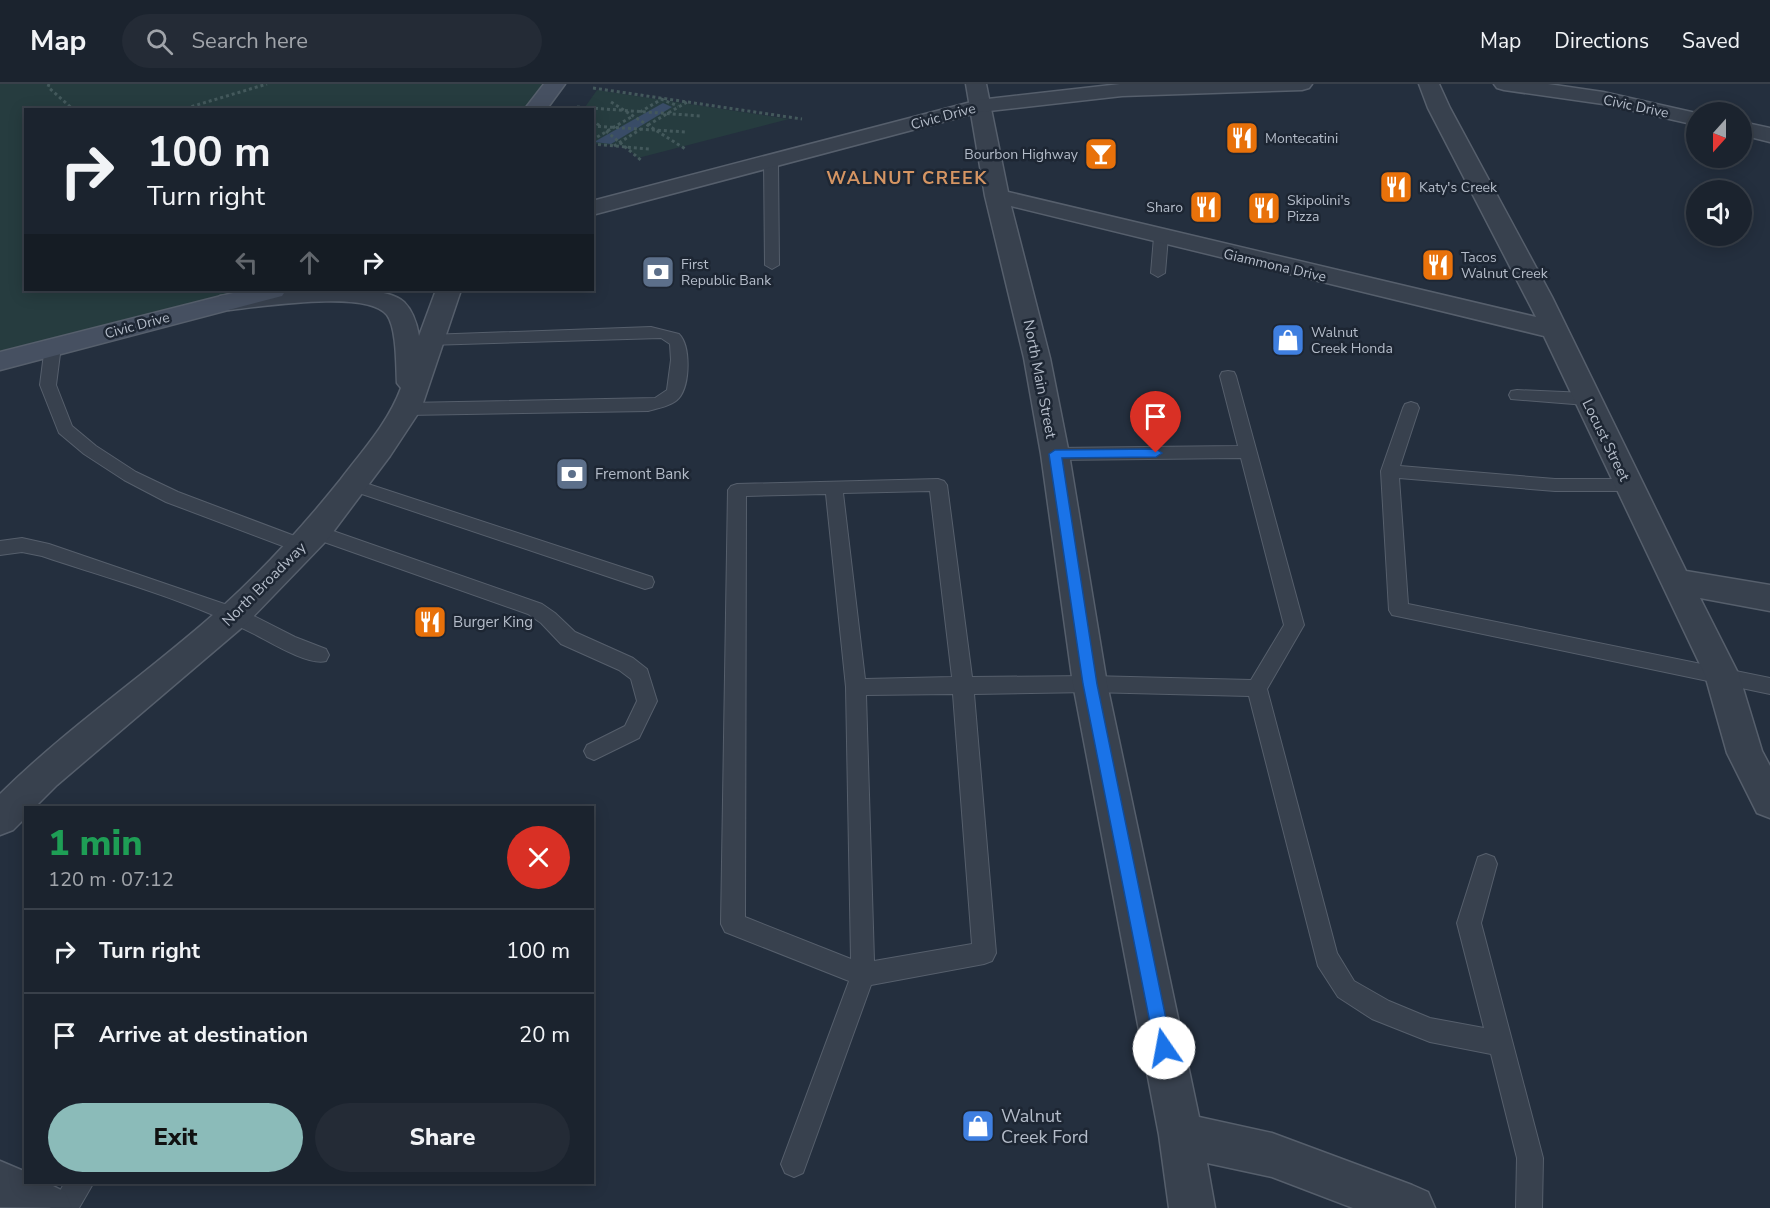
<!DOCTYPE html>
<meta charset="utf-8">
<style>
:root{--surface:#1b232e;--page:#242b36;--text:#f1f3f6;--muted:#a0a4aa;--line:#39404a;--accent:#8bbbb9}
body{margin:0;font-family:"Nunito Sans",sans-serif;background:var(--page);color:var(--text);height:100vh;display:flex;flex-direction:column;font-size:22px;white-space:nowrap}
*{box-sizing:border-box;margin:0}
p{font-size:20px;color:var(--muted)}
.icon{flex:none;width:33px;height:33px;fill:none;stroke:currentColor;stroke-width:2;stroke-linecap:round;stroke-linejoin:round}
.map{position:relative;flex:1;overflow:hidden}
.sheet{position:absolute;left:24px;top:722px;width:570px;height:378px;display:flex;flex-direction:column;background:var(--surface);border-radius:0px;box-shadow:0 3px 15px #0003,0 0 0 2px var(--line)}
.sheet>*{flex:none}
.top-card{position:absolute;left:24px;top:24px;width:570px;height:183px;border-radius:0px;box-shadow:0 3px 15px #0003,0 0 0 2px var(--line);background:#1b232e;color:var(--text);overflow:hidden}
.needle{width:39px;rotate:201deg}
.tools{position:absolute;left:1686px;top:18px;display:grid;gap:12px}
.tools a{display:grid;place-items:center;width:66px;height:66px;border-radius:50%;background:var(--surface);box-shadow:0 3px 15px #0003,0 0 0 2px var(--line);font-size:30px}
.pin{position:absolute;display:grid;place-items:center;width:51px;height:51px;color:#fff;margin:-62px -26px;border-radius:50% 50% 50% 0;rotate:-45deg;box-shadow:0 0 6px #0007}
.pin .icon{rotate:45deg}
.me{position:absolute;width:66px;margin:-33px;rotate:348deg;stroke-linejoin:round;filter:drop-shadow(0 0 4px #0008)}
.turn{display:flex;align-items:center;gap:21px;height:126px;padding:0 24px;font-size:27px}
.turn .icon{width:78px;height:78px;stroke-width:2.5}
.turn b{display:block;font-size:42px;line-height:51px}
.lanes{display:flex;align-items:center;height:57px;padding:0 24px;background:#0003;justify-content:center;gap:30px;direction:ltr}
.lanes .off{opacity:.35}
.round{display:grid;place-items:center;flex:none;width:63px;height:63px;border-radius:32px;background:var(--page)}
.summary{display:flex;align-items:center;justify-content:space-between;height:102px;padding:0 24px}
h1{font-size:36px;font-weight:800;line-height:45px;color:#1e9e55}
.primary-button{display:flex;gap:12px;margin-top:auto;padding:12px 24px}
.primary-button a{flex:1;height:69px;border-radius:36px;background:var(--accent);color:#111;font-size:24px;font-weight:800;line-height:69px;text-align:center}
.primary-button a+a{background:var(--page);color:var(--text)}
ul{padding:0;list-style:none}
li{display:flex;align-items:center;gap:18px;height:84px;padding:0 24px;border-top:2px solid var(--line)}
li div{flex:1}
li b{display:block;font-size:22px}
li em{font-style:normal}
header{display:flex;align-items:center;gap:36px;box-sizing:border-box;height:84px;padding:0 30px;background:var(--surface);border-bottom:2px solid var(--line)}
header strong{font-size:28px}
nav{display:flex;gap:33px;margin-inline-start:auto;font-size:21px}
.search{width:420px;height:54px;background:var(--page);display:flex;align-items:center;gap:15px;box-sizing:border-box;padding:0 21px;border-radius:33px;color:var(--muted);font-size:22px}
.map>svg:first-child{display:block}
.green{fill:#263c3f}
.water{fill:#394c67}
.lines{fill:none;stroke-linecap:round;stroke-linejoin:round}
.service-casing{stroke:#565f6c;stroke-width:2}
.minor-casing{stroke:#565f6c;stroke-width:3}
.tertiary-casing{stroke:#565f6c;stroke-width:3}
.secondary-casing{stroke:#565f6c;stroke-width:3}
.path{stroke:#44595c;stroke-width:3;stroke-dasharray:3 3;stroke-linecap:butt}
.service{fill:#38414e;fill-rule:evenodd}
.minor{fill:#38414e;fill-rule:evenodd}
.tertiary{fill:#38414e;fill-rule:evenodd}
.secondary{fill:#465061;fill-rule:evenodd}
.route{fill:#1a73e8;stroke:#114b97;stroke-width:1.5}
.labels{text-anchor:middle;stroke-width:5;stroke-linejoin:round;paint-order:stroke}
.far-street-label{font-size:14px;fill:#b4bcc9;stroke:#1d2633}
.far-poi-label{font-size:14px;fill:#b4bcc9;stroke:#1d2633;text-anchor:start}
.street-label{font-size:15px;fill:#b4bcc9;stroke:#1d2633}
.poi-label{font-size:15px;fill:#b4bcc9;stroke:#1d2633;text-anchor:start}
.far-district-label{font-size:18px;font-weight:bold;letter-spacing:1.5px;fill:#d59563;stroke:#1d2633}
.near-poi-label{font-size:18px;fill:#b4bcc9;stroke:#1d2633;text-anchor:start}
</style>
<header>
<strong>Map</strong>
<div class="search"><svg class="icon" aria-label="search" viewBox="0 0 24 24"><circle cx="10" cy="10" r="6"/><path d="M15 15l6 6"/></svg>Search here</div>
<nav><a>Map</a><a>Directions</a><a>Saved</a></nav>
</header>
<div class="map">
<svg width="1770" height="1124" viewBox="0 0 1770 1124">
<rect width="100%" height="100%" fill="#242f3e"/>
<!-- green -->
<path class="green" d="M0 0H555L534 26H26V206H273L0 277Z
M597 6 789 35 638 74 625 62 593 60 592 26H583Z"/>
<!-- water -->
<path class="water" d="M663 19 672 23 611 60 594 58Z"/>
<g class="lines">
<defs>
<path id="service" d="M771 73 778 77 779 181 772 185 765 181 764 77Z
M1161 149 1168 153 1165 189 1158 193 1151 189 1154 153Z
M651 243 679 250C691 262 690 301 679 314 672 322 658 324 648 327L407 331 401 329 399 325 401 321 407 319 655 314 667 306 671 276 670 260 661 254 428 261 420 256 428 251Z
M53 257 61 262 56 301 72 342 96 362 136 388 178 408 308 457 311 462 308 467 302 469 296 467 166 418 124 396 84 370 59 349 40 301 45 262Z
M1228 287 1234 288 1236 292 1304 541 1267 605 1337 869 1354 897 1389 917 1430 934 1484 944 1457 839 1478 773 1486 770 1494 773 1497 780 1481 839 1543 1074 1542 1124H1516L1517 1074 1491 970 1430 958 1372 935 1338 913 1318 882 1249 612 1090 608 974 610 996 869 992 877 984 880 871 901 803 1089 794 1093 785 1089 781 1080 849 897 725 848 721 840 728 406 731 402 737 400 938 395 944 397 947 401 972 593 1090 592 1251 596 1284 541 1241 374 1055 376 1049 374 1046 370 1049 366 1055 364 1238 362 1220 292 1222 288ZM930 407 952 593 865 595 843 409ZM826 410 846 603 851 875 745 833 746 412ZM953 610 972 860 874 877 866 611Z
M1517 306 1586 309 1592 311 1594 315 1592 319 1586 321 1511 315 1509 311 1511 307Z
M1411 318 1417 320 1419 324 1400 382 1555 395H1628L1634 397 1637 401 1634 405 1628 407H1555L1399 394 1408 520 1770 594V610L1392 531 1389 526 1381 387 1403 324 1405 320Z
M353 395 652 493 654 498 652 503 645 505 347 405 344 401 347 397Z
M316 441 542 520 555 529 575 548 633 574 647 585 657 617 639 654 594 676 587 673 584 667 587 661 625 642 637 617 631 595 619 586 561 560 541 539 528 530 310 453 307 448 310 443Z
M22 454 49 460 242 526 295 553 326 565 329 571 326 577C310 582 273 560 258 552 192 517 113 496 42 472L22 468 0 471V457Z
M65 1098H94L79 1124H50Z"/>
<path id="minor" d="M966 0H986L1008 108 1536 233 1428 24 1419 0H1439L1450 24 1552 213 1686 487 1770 501V527L1700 514 1739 591 1762 667 1770 682V734L1757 729 1727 669 1705 591 1544 252 1011 122 1050 274 1069 370 1107 600 1199 1033 1272 1049 1412 1101 1428 1108 1435 1124H1353L1272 1093 1207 1079 1215 1124H1169L1159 1051 1073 600 1041 370 1024 274 985 112Z
M0 1077 26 1088V1098H45L65 1108 72 1124 0 1123Z"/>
<path id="tertiary" d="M1120 0H1312L1309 4 1302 6 1122 12 980 28 592 131V117L979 16Z
M1494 0H1548L1603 8 1696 29V41L1603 20 1504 6 1497 4Z
M1742 38 1770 44V58L1742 51Z
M271 206C301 206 382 198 404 218 413 227 417 240 419 252L436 206H461L421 325 390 372 327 456 246 540 57 701 35 723H26V733L13 746 0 751V710C70 641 151 587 223 522 266 483 305 440 341 395 363 366 388 339 401 304L397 299C396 281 397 245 387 231 368 205 259 223 229 226L220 224 216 218 220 212Z"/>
<path id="secondary" d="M544 0H565L546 26H524Z
M245 206H286L282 212 0 286V268Z"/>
</defs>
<!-- service casing -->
<use href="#service" class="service-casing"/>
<!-- minor casing -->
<use href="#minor" class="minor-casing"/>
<!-- tertiary casing -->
<use href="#tertiary" class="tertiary-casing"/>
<!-- secondary casing -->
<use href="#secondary" class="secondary-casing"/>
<!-- path -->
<path class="path" d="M49 0 48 3 74 26
M593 4 802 35
M661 15 678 22
M611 18 687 66
M577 23 701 32
M180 26 267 0
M640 28 662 15
M592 36 600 42
M648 41 687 18
M592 42 686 48
M606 47 642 77
M592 56 633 32
M592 60 649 65
M614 62 641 45"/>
<!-- service -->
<use href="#service" class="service"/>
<!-- minor -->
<use href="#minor" class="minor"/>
<!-- tertiary -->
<use href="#tertiary" class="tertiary"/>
<!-- secondary -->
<use href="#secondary" class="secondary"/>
</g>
<!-- route -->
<path class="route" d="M1156 365 1162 369 1156 373 1062 374 1097 600 1172 964 1170 971 1164 973 1158 971 1155 964 1083 600 1049 370 1055 366Z"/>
<!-- icons -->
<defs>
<symbol id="restaurant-square" viewBox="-11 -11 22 22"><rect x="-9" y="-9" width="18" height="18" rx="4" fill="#e8710a" stroke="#1d2633"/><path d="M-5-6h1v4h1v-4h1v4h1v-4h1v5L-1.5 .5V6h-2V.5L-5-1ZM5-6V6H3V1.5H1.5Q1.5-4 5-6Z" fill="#fff"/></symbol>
<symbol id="bar-square" viewBox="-11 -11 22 22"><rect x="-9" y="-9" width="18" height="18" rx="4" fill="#e8710a" stroke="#1d2633"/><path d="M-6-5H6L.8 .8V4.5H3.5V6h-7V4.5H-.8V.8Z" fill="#fff"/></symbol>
<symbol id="bank-square" viewBox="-11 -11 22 22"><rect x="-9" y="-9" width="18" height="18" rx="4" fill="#5c6f8a" stroke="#1d2633"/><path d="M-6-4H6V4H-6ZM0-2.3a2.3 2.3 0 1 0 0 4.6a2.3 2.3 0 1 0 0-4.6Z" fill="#fff"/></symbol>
<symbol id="shop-square" viewBox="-11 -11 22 22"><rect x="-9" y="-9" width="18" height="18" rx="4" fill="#3f7fe0" stroke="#1d2633"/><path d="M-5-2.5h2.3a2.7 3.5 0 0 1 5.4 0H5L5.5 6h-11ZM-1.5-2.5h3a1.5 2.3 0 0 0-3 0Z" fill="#fff"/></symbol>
</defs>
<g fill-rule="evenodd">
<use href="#restaurant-square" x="1223" y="35" width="38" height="38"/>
<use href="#bar-square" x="1082" y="51" width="38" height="38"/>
<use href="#restaurant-square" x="1377" y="84" width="38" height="38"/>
<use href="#restaurant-square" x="1187" y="104" width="38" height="38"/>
<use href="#restaurant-square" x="1245" y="105" width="38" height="38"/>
<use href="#restaurant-square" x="1419" y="162" width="38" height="38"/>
<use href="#bank-square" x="639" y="169" width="38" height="38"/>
<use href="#shop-square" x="1269" y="237" width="38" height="38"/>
<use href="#bank-square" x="553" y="371" width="38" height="38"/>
<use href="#restaurant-square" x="411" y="519" width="38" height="38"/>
<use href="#shop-square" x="959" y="1023" width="38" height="38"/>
</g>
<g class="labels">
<!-- far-street labels -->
<g class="far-street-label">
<text transform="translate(1636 22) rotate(12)" y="5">Civic Drive</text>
<text transform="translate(943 32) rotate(-15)" y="5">Civic Drive</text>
<text transform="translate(1275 181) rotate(13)" y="5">Giammona Drive</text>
<text transform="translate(137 241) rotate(-15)" y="5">Civic Drive</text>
</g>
<!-- far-poi labels -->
<g class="far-poi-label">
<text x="1265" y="59">Montecatini</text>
<text x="1078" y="75" text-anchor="end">Bourbon Highway</text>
<text x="1419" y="108">Katy's Creek</text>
<text x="1287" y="121">Skipolini's<tspan x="1287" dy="16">Pizza</tspan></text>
<text x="1183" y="128" text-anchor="end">Sharo</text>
<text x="1461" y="178">Tacos<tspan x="1461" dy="16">Walnut Creek</tspan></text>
<text x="681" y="185">First<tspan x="681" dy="16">Republic Bank</tspan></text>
<text x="1311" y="253">Walnut<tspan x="1311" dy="16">Creek Honda</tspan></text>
</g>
<!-- street labels -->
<g class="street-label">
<text transform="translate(1040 295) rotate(79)" y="5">North Main Street</text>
<text transform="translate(1606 356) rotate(64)" y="5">Locust Street</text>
<text transform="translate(264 500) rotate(-45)" y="5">North Broadway</text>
</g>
<!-- poi labels -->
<g class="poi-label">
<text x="595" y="395">Fremont Bank</text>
<text x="453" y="543">Burger King</text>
</g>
<!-- far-district labels -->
<g class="far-district-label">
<text x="907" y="100">WALNUT CREEK</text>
</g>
<!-- near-poi labels -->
<g class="near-poi-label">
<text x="1001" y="1038">Walnut<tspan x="1001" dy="21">Creek Ford</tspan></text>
</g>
</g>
</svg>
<div class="tools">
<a><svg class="needle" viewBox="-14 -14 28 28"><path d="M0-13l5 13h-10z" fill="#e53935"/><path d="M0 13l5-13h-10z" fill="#a0a4aa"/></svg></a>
<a><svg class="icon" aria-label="sound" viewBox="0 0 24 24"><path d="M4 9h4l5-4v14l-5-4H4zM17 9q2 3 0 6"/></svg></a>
</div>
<div class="pin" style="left:1156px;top:369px;background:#d93025"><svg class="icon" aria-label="arrive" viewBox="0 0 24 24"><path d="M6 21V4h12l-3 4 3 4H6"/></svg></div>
<svg class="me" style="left:1164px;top:964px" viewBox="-20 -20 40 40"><circle r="19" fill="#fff"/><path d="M0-13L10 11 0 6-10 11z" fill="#1a73e8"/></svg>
<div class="top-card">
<div class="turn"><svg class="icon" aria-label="right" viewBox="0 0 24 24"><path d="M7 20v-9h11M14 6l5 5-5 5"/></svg><div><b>100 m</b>Turn right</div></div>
<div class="lanes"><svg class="icon off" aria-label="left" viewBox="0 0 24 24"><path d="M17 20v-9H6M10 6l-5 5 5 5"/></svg><svg class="icon off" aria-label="ahead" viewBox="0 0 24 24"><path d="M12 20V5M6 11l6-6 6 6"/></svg><svg class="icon" aria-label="right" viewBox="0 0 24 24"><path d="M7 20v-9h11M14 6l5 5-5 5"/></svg></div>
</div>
<section class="sheet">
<div class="summary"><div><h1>1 min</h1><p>120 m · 07:12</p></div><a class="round" style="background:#d93025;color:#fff"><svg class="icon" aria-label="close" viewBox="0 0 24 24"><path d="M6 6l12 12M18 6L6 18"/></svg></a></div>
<ul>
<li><svg class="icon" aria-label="right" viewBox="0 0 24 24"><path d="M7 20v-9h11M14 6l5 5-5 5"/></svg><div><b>Turn right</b></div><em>100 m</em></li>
<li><svg class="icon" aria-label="arrive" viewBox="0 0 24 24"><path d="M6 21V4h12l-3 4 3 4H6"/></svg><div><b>Arrive at destination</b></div><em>20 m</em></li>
</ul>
<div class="primary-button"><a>Exit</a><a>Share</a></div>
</section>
</div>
